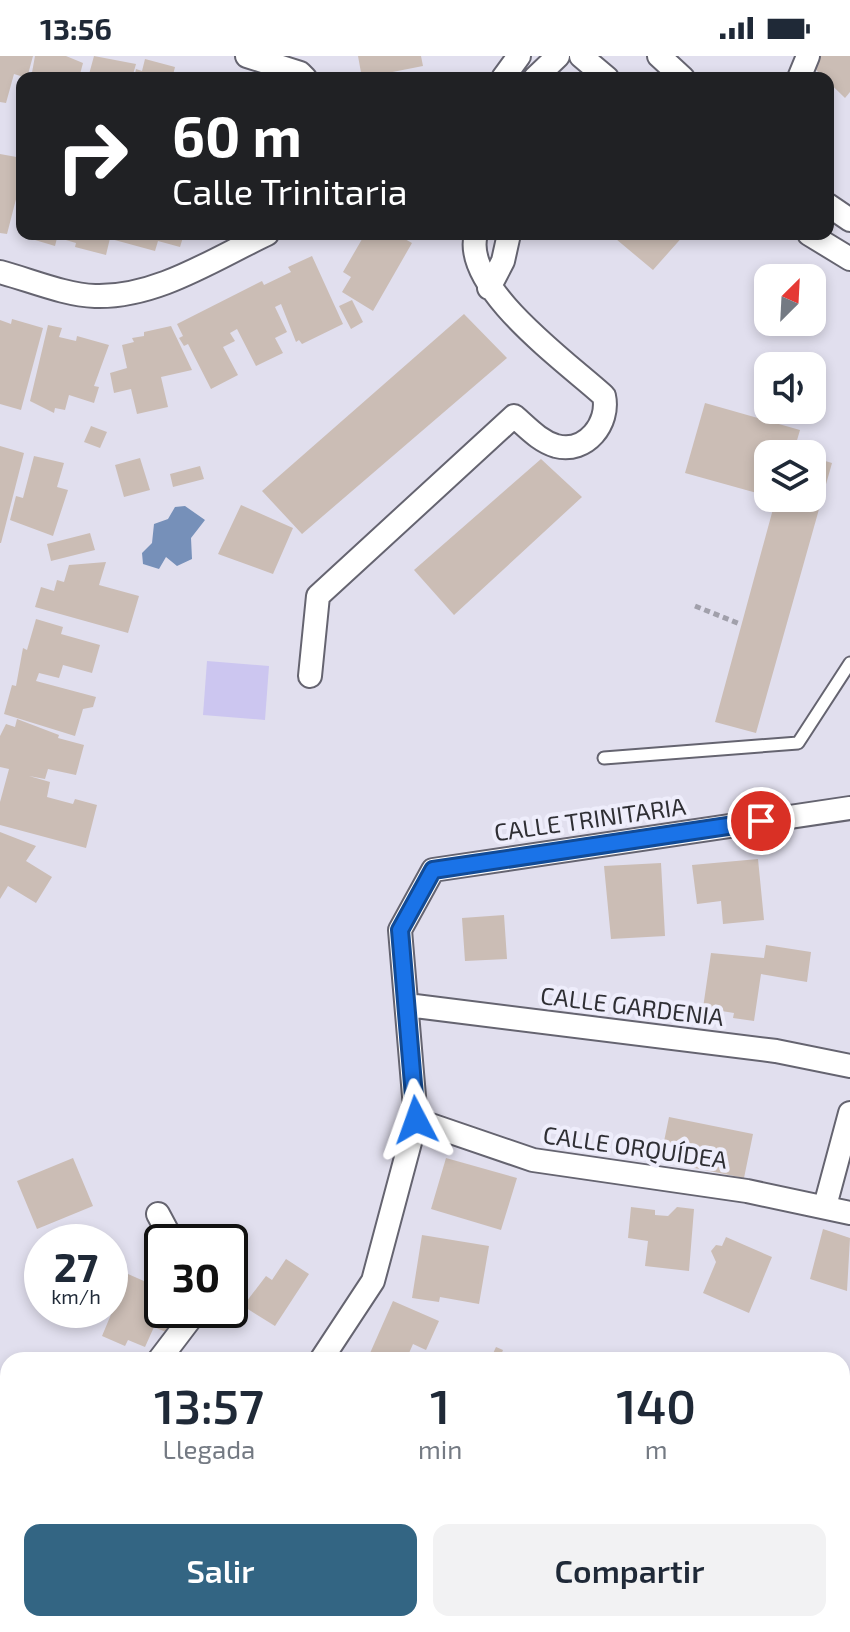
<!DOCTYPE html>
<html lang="es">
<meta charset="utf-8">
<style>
:root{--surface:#fff;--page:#f2f2f3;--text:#1f2937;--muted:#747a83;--accent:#336583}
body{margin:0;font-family:"Exo 2",sans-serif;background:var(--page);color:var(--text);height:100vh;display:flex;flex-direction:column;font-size:30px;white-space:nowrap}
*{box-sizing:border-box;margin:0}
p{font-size:26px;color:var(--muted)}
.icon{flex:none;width:44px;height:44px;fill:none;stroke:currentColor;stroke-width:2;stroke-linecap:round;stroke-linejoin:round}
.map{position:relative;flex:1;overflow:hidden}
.details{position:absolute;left:0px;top:1296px;width:850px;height:280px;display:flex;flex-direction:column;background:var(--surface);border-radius:24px 24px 0 0;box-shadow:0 4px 12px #0003}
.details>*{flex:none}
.guide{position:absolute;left:16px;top:16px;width:818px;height:168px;border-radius:16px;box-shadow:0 4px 12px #0003;background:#202124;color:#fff;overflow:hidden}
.needle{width:52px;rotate:24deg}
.tools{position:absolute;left:754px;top:208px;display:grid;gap:16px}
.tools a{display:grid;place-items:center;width:72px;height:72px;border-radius:16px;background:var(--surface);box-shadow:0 4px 12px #0003;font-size:40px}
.speed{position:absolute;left:24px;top:1168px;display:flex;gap:16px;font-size:40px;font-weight:700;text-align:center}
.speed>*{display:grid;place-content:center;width:104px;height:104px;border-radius:50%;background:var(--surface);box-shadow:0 4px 12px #0003;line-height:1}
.speed small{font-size:20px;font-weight:400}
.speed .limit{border:4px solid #111;border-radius:12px;background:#fff;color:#111}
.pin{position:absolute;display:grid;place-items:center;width:68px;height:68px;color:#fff;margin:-34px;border:4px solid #fff;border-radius:50%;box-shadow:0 2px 8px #0007}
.me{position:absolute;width:88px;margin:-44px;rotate:356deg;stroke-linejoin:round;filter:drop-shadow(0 0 6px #0008)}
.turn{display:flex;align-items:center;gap:28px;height:168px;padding:0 24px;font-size:36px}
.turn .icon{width:104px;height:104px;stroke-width:2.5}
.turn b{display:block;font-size:56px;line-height:68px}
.eta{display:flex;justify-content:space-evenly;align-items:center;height:136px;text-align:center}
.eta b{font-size:48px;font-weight:600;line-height:56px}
.cta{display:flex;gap:16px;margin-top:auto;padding:16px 24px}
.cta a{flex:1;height:92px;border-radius:16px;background:var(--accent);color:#fff;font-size:32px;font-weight:600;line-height:92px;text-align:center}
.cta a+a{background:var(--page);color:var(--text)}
.status{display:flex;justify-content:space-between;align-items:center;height:56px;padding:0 40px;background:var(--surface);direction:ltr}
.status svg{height:22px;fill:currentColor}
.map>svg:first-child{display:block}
.green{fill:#ccc6f0}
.water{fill:#7690b9}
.building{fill:#cbbdb5}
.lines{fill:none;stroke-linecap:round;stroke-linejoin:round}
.lane-casing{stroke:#656470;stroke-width:15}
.street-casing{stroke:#656470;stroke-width:26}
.path{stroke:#a1a0ab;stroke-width:5;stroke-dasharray:6 4;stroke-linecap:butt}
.lane{stroke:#fff;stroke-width:11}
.street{stroke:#fff;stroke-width:22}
.route-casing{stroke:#114b97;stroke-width:20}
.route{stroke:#1a73e8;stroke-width:14}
.labels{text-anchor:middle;stroke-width:8;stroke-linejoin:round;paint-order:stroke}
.street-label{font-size:24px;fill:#2f2f34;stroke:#eeedfb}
</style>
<div class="status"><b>13:56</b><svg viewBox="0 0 49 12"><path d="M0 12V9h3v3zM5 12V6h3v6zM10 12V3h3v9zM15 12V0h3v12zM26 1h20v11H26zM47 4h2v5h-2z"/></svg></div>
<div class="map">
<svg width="850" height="1576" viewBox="0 0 850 1576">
<rect width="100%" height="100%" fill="#e1dfee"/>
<!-- green -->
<path class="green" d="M207 605 269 610 265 664 203 659Z"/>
<!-- water -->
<path class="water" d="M185 450 205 464 191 482 192 503 177 510 166 501 159 513 143 508 142 497 152 487 154 468 168 463 175 451Z"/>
<!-- building -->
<path class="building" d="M0 0H33L27 22 14 18 6 47 0 46Z
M35 0H66L83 7 79 22H31Z
M94 0 136 8 132 22H88Z
M358 0H421L423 10 362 22Z
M821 0H850V36L845 42 812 10Z
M145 3 175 11 173 19 179 22H134L136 13 142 15Z
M0 98 22 102V120L7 178 0 177Z
M36 178H58L55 190 35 184Z
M60 178H111L106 199 75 191 76 187 59 182Z
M113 178H184L180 191 158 185 155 195 111 183Z
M365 178H396L412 187 373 255 342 236 351 221 343 216Z
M610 178H685L653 214Z
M312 200 343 268 302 288 299 284 296 286 281 248 275 251 287 276 275 282 283 297 256 310 237 273 230 277 235 285 223 291 238 319 211 333 188 288 184 290 179 282 183 280 177 268 262 225 264 229 291 216 288 211Z
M352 244 363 266 351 273 339 250Z
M464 258 507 302 302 478 262 435Z
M12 263 43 272 21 354 0 348V264L11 268Z
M48 269 62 272 59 281 76 285 77 280 109 289 94 330 99 331 94 347 69 339 65 354 55 352 54 357 30 345Z
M171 270 192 314 161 321 168 351 137 358 131 333 114 337 110 317 127 312 122 289 134 286 132 282 144 280V276Z
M705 347 800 374 793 398H768V440L685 417Z
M91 370 107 376 100 392 84 386Z
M0 390 24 397 1 487H0Z
M34 400 64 407 57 431 68 434 53 480 10 464 16 440 23 442Z
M812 401 832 407 756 677 715 666 776 442H812Z
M140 402 150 434 124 441 115 409Z
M541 403 582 441 454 559 414 514Z
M200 410 204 423 173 431 170 418Z
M241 449 293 472 273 518 218 498Z
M90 477 95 494 51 505 47 488Z
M106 506 99 529 139 540 128 577 35 551 41 531 54 535 57 524 64 526 69 509Z
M36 563 63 571 61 578 100 589 92 617 63 609 59 622 39 617 36 625 96 641 93 651 83 653 75 680 4 658 12 629 16 630 23 592 27 594Z
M17 663 59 679 58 682 84 689 76 719 48 713 45 723 29 720 50 726 47 741 73 748 75 743 97 749 86 792 0 769V746L9 713 0 711V680L6 668 15 671Z
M0 776 36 790 26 805 52 821 36 847 8 830 0 843Z
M758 803 764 864 723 868 721 845 697 848 692 809Z
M661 807 665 880 611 883 604 810Z
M504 859 507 903 465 905 462 862Z
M766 889 811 896 807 926 761 918 754 965 733 962 734 957 703 952 711 897 764 902Z
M669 1061 753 1078 744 1122 660 1105Z
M73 1102 93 1150 37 1173 17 1125Z
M446 1102 517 1122 501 1174 431 1153Z
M631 1151 655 1154V1159L668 1160 677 1151 694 1153 689 1215 645 1210 648 1185 628 1182Z
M823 1173 850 1182 847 1235 810 1223Z
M422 1179 489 1190 479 1248 440 1241 439 1246 412 1242Z
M726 1181 772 1201 749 1257 703 1237 716 1206 711 1195 716 1189 722 1190Z
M286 1203 309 1218 275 1270 243 1250 266 1220 272 1224Z
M128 1218 162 1233V1254H176L166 1276 154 1271 145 1291 128 1284 125 1290 102 1280Z
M393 1245 439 1265 426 1294 413 1288 406 1304H367Z
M496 1291 503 1294 501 1299 512 1304H490Z
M0 1543 8 1546V1568H46L42 1576H0Z
M225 1568H248L275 1576H223Z"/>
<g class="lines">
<defs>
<path id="lane" d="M604 702 798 687 850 607"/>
<path id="street" d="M247 0 300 17 305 22
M581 0 607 22
M659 0 683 22
M503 22 519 0
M535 22 558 0
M799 22 808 0
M828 149 850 164
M809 178 850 203
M0 216C30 224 65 239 95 240 156 242 214 203 267 178
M489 232 503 205 509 178
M310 620 318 540 514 360C527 371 539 385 556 390 586 398 610 367 604 340 568 307 461 231 476 178
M407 949 776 995 850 1010
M416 1064 533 1104 747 1135 850 1157
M825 1150 850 1057
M158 1158 173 1186
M159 1304 197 1254
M321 1304 373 1225 416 1064 400 874 433 814 850 752
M167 1568 169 1576
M62 1576 64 1568
M131 1576 137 1568"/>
</defs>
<!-- lane casing -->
<use href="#lane" class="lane-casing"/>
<!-- street casing -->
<use href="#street" class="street-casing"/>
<!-- path -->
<path class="path" d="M695 550 740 568"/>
<!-- lane -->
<use href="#lane" class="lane"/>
<!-- street -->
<use href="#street" class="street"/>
</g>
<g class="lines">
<defs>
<path id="route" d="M416 1064 400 874 433 814 761 765"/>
</defs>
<!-- route casing -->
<use href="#route" class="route-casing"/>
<!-- route -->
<use href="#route" class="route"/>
</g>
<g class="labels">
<!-- street labels -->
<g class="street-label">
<text transform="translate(590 764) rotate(-8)" y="8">CALLE TRINITARIA</text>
<text transform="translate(632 951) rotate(7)" y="8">CALLE GARDENIA</text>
<text transform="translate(635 1092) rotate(8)" y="8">CALLE ORQUÍDEA</text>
</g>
</g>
</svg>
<div class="tools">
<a><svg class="needle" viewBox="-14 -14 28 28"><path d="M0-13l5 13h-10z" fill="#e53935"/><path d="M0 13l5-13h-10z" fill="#747a83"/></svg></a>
<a><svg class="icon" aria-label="sound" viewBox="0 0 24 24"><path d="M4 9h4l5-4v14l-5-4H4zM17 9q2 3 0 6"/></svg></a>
<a><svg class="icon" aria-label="layers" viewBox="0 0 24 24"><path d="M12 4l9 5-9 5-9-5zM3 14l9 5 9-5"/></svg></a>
</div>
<div class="speed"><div>27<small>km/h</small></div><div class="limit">30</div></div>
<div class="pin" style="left:761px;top:765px;background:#d93025"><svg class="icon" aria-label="arrive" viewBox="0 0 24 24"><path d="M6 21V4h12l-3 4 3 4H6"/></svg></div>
<svg class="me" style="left:416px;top:1064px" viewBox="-20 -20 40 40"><path d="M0-17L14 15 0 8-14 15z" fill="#1a73e8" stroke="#fff" stroke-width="4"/></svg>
<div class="guide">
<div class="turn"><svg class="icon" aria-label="right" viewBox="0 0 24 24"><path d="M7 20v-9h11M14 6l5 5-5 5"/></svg><div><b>60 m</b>Calle Trinitaria</div></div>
</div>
<section class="details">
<div class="eta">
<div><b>13:57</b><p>Llegada</p></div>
<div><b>1</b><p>min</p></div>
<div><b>140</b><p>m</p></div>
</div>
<div class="cta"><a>Salir</a><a>Compartir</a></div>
</section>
</div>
